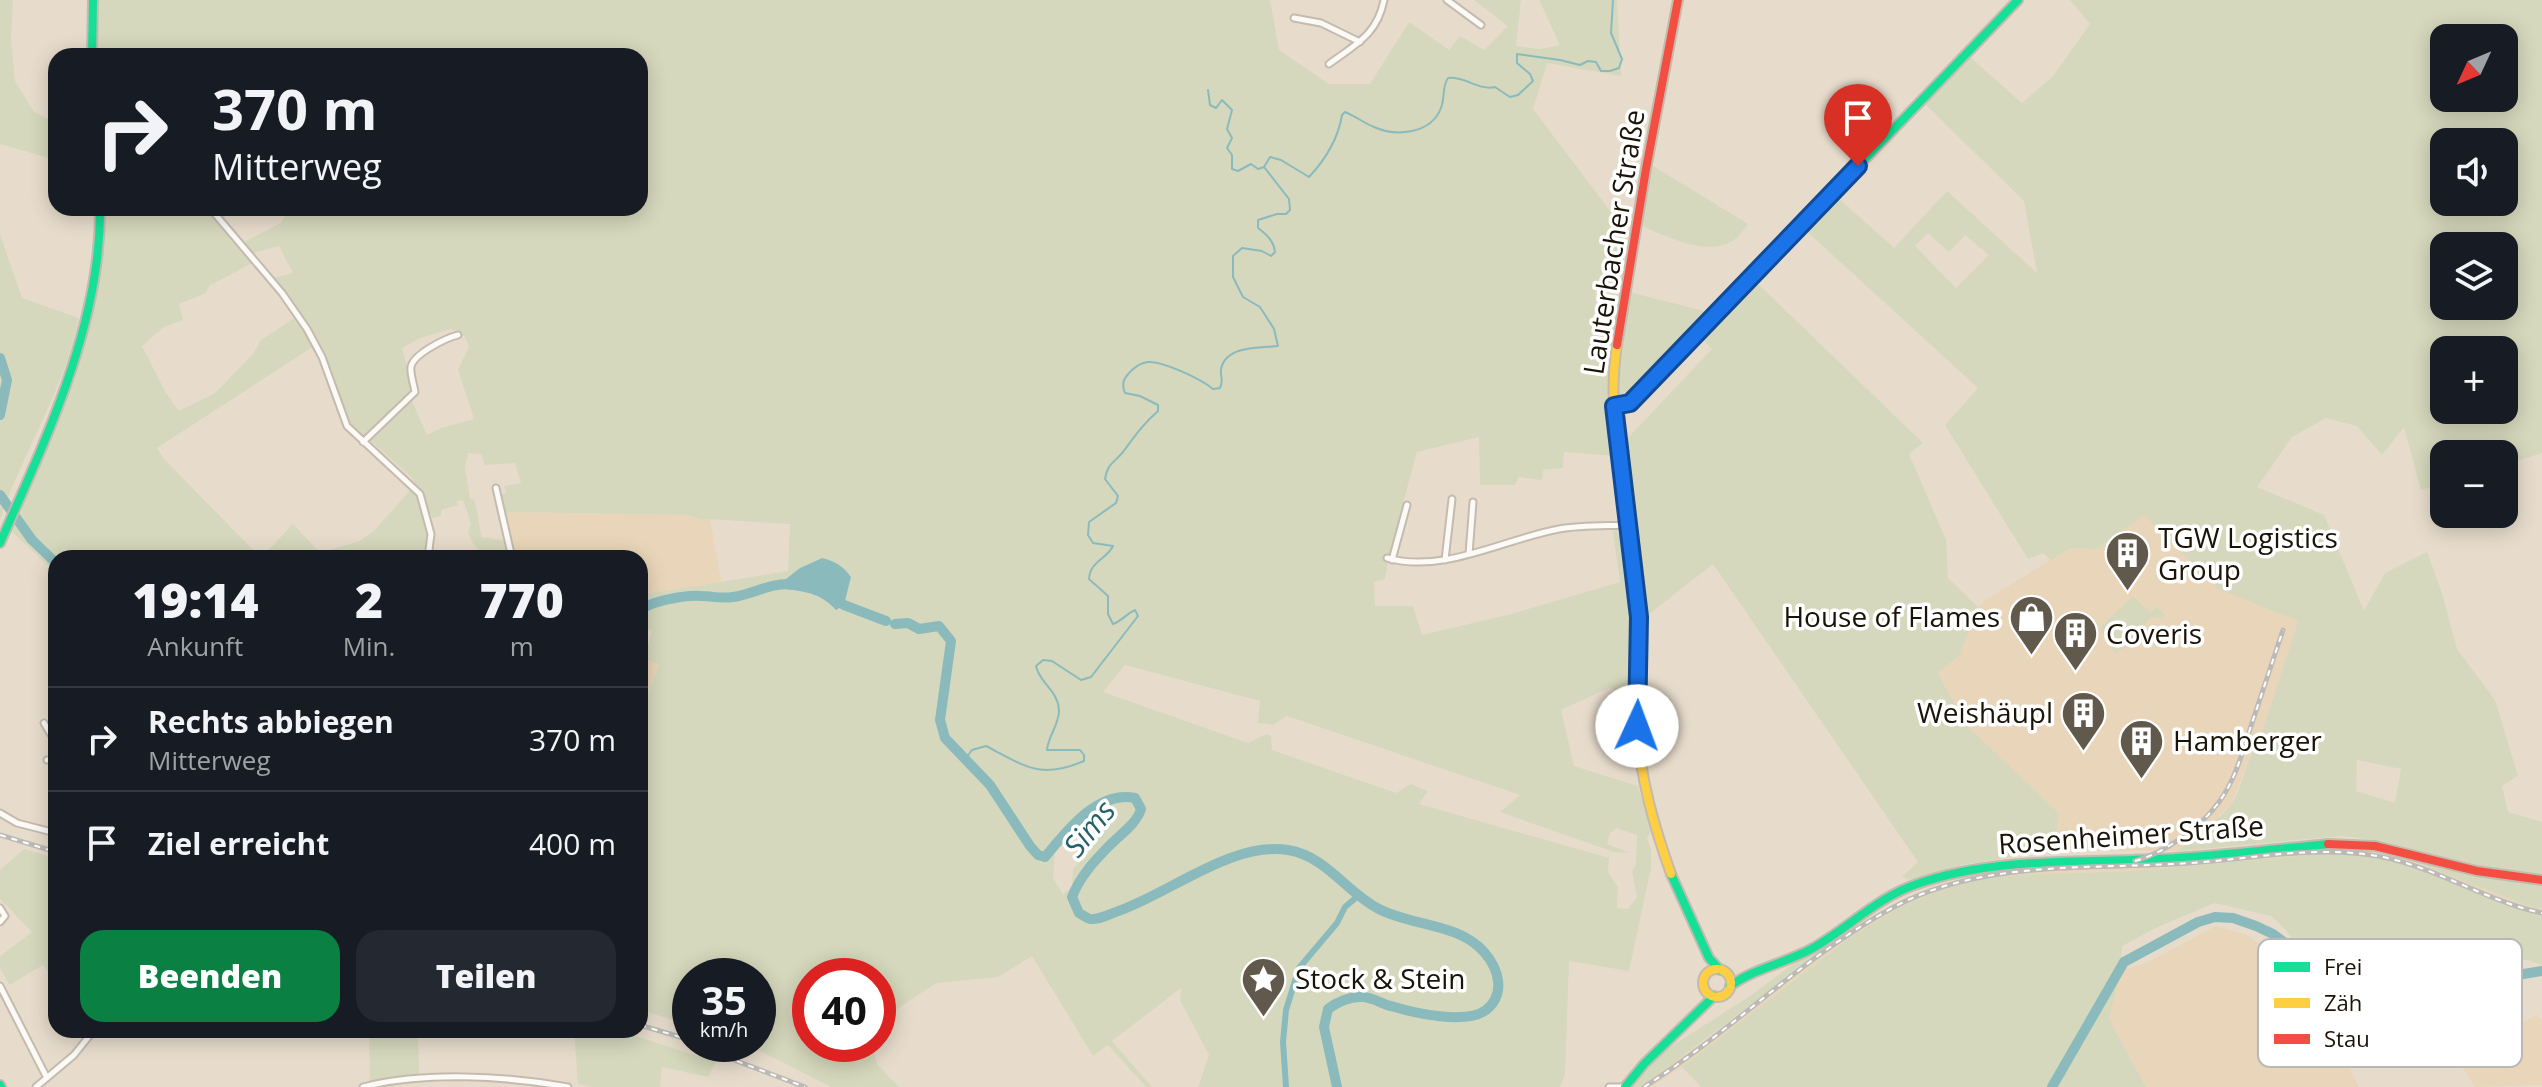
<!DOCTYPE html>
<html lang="de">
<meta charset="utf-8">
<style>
:root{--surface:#171b24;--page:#242831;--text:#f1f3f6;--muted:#9ea1a6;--line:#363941;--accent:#0b8043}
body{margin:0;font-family:"Open Sans",sans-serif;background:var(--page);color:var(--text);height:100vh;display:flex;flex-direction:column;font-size:30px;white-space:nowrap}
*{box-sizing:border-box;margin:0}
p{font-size:26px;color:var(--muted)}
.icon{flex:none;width:44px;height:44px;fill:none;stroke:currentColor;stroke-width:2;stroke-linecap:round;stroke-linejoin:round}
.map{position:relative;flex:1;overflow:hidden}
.panel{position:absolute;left:48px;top:550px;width:600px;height:488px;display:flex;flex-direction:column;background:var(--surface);border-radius:24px;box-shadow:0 4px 20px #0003}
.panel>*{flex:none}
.hud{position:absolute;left:48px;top:48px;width:600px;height:168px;border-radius:24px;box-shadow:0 4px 20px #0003;background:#171b24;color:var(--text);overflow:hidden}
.needle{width:52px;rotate:226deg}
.tools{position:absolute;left:2430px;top:24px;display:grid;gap:16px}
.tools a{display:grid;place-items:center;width:88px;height:88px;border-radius:16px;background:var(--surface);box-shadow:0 4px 20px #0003;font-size:40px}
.speed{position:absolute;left:672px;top:958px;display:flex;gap:16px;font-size:40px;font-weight:700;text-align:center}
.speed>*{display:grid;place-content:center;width:104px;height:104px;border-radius:50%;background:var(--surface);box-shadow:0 4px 20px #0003;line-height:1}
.speed small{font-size:20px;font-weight:400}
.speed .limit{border:12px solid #d22;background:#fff;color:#111}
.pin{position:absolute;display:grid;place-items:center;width:68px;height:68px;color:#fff;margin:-82px -34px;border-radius:50% 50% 50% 0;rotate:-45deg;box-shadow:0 0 8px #0007}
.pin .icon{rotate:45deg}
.me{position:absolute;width:88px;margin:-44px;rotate:2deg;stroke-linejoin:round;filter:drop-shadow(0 0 6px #0008)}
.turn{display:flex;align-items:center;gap:28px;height:168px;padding:0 32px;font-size:36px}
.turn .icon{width:104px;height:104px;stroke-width:2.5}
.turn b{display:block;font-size:56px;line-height:68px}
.eta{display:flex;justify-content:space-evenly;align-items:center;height:136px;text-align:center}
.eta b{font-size:48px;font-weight:800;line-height:56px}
.button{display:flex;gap:16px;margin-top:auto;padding:16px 32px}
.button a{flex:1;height:92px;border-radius:24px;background:var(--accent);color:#fff;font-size:32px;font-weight:800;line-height:92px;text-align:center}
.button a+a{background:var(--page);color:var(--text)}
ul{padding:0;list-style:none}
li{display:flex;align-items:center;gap:24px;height:104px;padding:0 32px;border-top:2px solid var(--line)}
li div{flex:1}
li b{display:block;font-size:30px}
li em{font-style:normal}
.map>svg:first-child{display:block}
.built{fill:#e9d6ba}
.green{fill:#d5d8bc;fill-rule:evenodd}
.water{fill:#8bbabd}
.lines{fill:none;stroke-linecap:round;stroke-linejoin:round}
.stream{stroke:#8bbabd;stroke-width:2}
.canal{stroke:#8bbabd;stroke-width:6}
.river{stroke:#8bbabd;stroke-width:10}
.street-casing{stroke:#c4bbae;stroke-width:9}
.fast-casing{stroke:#c4bbae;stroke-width:12}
.slow-casing{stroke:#c4bbae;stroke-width:12}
.jam-casing{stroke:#c4bbae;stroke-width:12}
.street{stroke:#fbfaf7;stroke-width:5}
.fast{stroke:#16e098;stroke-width:8}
.slow{stroke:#ffcf43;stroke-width:8}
.jam{stroke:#f24e42;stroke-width:8}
.rail-casing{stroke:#bcbab6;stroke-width:5}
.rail{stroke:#fff;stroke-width:2;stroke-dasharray:6;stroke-linecap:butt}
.route-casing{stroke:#114b97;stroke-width:20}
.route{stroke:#1a73e8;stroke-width:14}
.labels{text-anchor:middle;stroke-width:7;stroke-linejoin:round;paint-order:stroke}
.street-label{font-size:28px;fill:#1a1308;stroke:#fff}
.poi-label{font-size:28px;fill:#1a1308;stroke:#fff;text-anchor:start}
.water-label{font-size:30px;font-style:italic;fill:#256169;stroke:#fff}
.key{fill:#fff;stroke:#bab8b5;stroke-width:2}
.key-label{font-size:22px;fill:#1a1308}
</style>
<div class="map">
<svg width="2542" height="1087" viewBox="0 0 2542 1087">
<rect width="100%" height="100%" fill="#e7dccc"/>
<!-- built -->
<path class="built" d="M504 512 689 515 701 520 710 519 722 584 640 595V558H507L503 540Z
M2144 515 2218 589 2298 621 2258 745 2251 753 2232 803 2206 829 2184 845 2180 851 2055 850 2059 813 1965 724 1938 673 1959 656 1978 607 1985 600 2070 548 2097 549Z
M640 656 659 665 642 711 640 737Z
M2328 847 2348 848 2406 859 2542 911V916L2514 908 2409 866 2376 858 2328 853 2133 871 2017 875 1983 879 1917 899 1849 938 1682 1067 1651 1087H1639L1706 1040 1854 926 1905 898 1931 887 1987 872 2061 867 2168 863Z
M2216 926 2247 935 2269 950 2311 987 2359 1087H2146L2109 1019 2121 970 2146 963Z
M2537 1014 2542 1022V1085L2475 1087 2451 1049 2484 1032 2494 1041Z"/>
<!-- green -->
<path class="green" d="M0 0H13L11 39 15 81 34 112 56 122V160L0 144Z
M98 0H1270L1279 50 1329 84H1370L1409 22 1449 50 1460 36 1484 50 1508 26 1474 0H1521L1516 46 1540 49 1560 45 1539 0H1617L1621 76 1547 63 1533 109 1608 208 1628 228 1620 289 1595 287 1596 308 1617 313 1608 381 1615 456 1564 452 1563 468 1543 470 1542 480 1519 477 1515 485H1480L1479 437 1417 452 1390 551 1385 579 1374 582 1375 606H1413L1422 635 1511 614 1620 582 1613 531 1617 530 1619 537 1625 536C1630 575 1641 668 1627 702L1611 687 1561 710 1574 766 1638 786 1651 831 1647 838 1651 850V868L1629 971 1569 961 1565 1074 1560 1087H1198L1209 1055 1180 1000 1181 988 1112 1041 1152 1087H1146L1108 1045 1093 1056 1032 956 998 977 936 983 878 1022V976H810V1044H871L877 1064 899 1087H831L747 1044H758V976H690V1025L640 1010V737L642 711 659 665 640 656V646H648L652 630 640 628V595L788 571 790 524 708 519 701 520 689 515 504 512 499 495 506 493 504 486 521 483 515 463 485 465 481 454 468 453 465 468 470 498 474 500C479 513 478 525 482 537L503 540 507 558H483V554L474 545 468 533 471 523 463 500 457 501 458 505 441 510V516L432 518 423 494 411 477 369 439 411 399 427 435 441 428 474 419 458 370 469 346 464 336 451 329 420 338 402 348 413 389 410 395 368 435 363 437 347 421 330 369 314 333 274 278 293 273 279 246 253 253 244 242 281 223 289 208H640V56H95ZM821 558C857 572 855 579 837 610 822 594 807 592 786 589L800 568ZM1125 665 1260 701 1258 723 1273 725 1287 716 1520 795 1500 812 1614 852 1630 853 1607 844 1610 833 1616 828 1637 835 1636 864 1632 871 1637 897 1628 909 1617 908 1618 887 1608 872 1609 858 1419 804 1428 791 1411 784 1396 793 1272 750 1271 736 1266 734 1248 743 1103 692ZM1083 823C1103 842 1090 855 1073 868L1072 887 1063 894 1053 878 1055 851 1074 827Z
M2070 0H2542V453L2504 465V454H2444V483L2421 490 2404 427 2382 455 2357 426 2326 418 2292 437 2257 487 2324 515 2364 611 2385 573 2427 552 2442 593 2457 649 2495 700 2518 776 2502 786 2508 812 2542 822V874L2477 865 2374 840 2341 836 2180 851C2188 837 2220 821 2232 803 2244 785 2244 761 2258 745L2298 621 2218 589 2144 515 2097 549 2070 548 2051 560 2043 553 2028 559 1945 425 1978 388 1802 227 1835 195 1894 248 1947 191 2037 273 2024 201 1924 103 1970 57 2022 103 2053 76 2090 24ZM2444 38H2504V98H2444ZM2444 142H2504V202H2444ZM1928 233 1949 252 1965 235 1989 255 1956 288 1915 246ZM2444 246H2504V306H2444ZM2444 350H2504V410H2444ZM2357 760 2401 769 2395 803 2356 791Z
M1650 164 1748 224C1744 229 1737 239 1731 242 1705 256 1665 236 1640 225Z
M104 208H206L254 262 209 286 206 293 179 304 183 320 164 327 142 346 166 393 179 411 215 393 253 354 261 340 296 317 314 346 157 448 164 459 261 558 293 524 320 553 359 541 374 531 412 488C427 508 430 534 426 558H56V573L11 531 22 511 21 501C61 404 103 315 104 208Z
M0 234 22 298 79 318C64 391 23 451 0 520Z
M1754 280 1923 443 1909 454 1946 540 1948 578 1978 607 1959 656 1938 673 1965 724 2059 813 2055 850 1962 865 1912 880 1902 877 1918 862 1713 564 1648 615 1624 442 1712 349 1700 336Z
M1629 292 1708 312 1628 399 1629 401H1619V373Z
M2133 596 2150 613 2157 606 2165 616 2162 619 2151 617 2143 627 2139 640 2115 653 2099 628Z
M24 849 56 858V981L43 965 9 985 0 968V956L32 932 0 899V870Z
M2328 853C2355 855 2382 858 2408 866 2454 880 2496 903 2542 916V965L2528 960 2435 954 2354 968 2321 961 2296 944 2286 930 2271 916 2215 903 2160 926 2122 946 2121 970 2109 1019 2146 1087H1701L1682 1067 1849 938 1900 907 1938 891 1983 879 2017 875 2133 871Z
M2406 859 2489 877 2542 883V911Z
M1854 926 1659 1074 1639 1087H1631L1667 1049 1750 996 1801 958Z
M369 1030H418L419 1076 370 1083Z
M574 1030H617L716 1062 708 1077 662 1067 660 1087H593L578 1084Z"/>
<!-- water -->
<path class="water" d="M822 558C835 561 843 566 851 577L844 605 836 610C822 594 807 592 786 589L781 583 800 568Z"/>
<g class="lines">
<!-- stream -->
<path class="stream" d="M1208 90 1210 105 1216 108 1222 100 1232 110 1227 129 1232 138 1227 148 1232 155V169L1238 171 1251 164 1258 169 1264 167
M966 758 972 750 986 746C1025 766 1040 780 1084 761V755L1080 750H1047C1048 737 1058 726 1059 712 1060 692 1039 683 1036 666L1043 660 1052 661 1081 680 1091 677 1138 616 1135 610C1126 614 1122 621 1113 624L1108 614V596L1089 579C1090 561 1107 559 1113 546L1093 543 1088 535 1089 522 1116 503 1118 496 1105 479C1107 464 1114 463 1123 452 1134 437 1143 424 1158 411V405L1140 396 1125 393C1121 383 1124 378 1131 371 1136 366 1141 363 1148 362 1163 361 1201 379 1213 389L1220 388C1224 380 1220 377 1221 369 1226 345 1261 348 1278 346L1274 329 1260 307 1243 297 1233 277V256L1242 248 1262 251 1271 256 1275 252C1274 241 1266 234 1258 228V220L1277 214H1286L1290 210 1289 199 1264 167 1270 157 1281 160 1309 177C1325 160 1338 139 1342 115L1345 112C1355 116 1364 123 1374 127 1396 137 1431 134 1441 108 1445 98 1442 86 1448 78 1465 76 1479 91 1495 87L1510 97 1518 95 1533 81 1530 74 1517 63V54L1560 60 1580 65 1588 61 1596 62 1601 71H1610L1619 68 1622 59 1611 33 1613 0"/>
<!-- canal -->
<path class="canal" d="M1286 1087 1283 1042 1286 1010 1299 968 1337 923 1345 907 1359 895"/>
<!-- river -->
<path class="river" d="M0 358 7 380 0 415
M0 495 32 540 56 563
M832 597 844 605 886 621
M640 611C649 601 686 595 701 596 712 596 721 599 733 597 755 594 772 581 795 585
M895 624 908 623 919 629 939 626 951 641 940 720 945 738 990 785 1030 846 1038 855 1045 857C1066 832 1097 790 1135 798L1141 809C1137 823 1122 833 1111 844 1096 859 1080 876 1072 897L1079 913C1083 915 1086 918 1090 919 1098 920 1106 916 1113 913 1167 896 1230 841 1288 850 1326 856 1346 892 1379 909 1411 926 1459 923 1484 952 1499 969 1506 994 1486 1010 1466 1025 1414 1013 1391 1006 1382 1004 1372 997 1362 997 1351 996 1337 1002 1328 1009L1324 1027 1337 1087
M2052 1087 2124 962 2198 922 2215 917 2233 918 2256 926 2273 934 2314 965 2363 974 2409 965 2500 978 2542 971"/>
<defs>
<path id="street" d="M1447 0 1481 25
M1294 18 1321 23 1360 42
M1329 64C1356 44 1377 35 1384 0
M210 208 282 293 307 329 322 357 347 426 420 494 431 534 428 558
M363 442 415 392C414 385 410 374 411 367 413 354 446 338 458 335
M496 488 512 558
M1469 554 1473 502
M1387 558C1444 574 1504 539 1559 529 1581 525 1606 526 1628 525
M1392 560 1407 505
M1445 560 1452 499
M44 723 56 743
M47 760H56
M0 813 17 823 56 833
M0 908 5 916 0 922
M0 986 47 1078
M36 1087 74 1055 94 1030
M363 1087C425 1071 505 1076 568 1087
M1609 1087H1622"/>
<path id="fast" d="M92 56 93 0
M1614 406 1630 403 2018 0
M0 543C46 439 101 325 100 208
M1671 874 1709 958 1720 970
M1730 986C1755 968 1786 963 1813 948 1848 928 1878 897 1917 884 2000 855 2089 864 2176 858 2227 855 2278 849 2328 844
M0 1085 1 1087
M1625 1087 1644 1064 1714 996"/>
<path id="slow" d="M1617 345C1603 430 1635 531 1639 617 1641 653 1635 690 1637 726 1640 778 1654 826 1671 874
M1703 983a14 14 0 1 1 28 0a14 14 0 1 1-28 0Z"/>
<path id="jam" d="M1617 345 1646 169 1678 0
M2328 844 2375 846 2477 871 2542 880"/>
</defs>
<!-- street casing -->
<use href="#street" class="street-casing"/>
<!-- fast casing -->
<use href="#fast" class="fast-casing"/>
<!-- slow casing -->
<use href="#slow" class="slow-casing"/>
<!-- jam casing -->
<use href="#jam" class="jam-casing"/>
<!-- street -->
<use href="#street" class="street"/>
<!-- fast -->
<use href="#fast" class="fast"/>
<!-- slow -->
<use href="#slow" class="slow"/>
<!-- jam -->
<use href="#jam" class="jam"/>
<defs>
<path id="rail" d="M0 835 56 852
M2135 861C2166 852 2200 828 2219 802 2235 780 2242 754 2250 729 2261 696 2272 663 2283 630
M640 1025 690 1040
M692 1044 805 1087
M1644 1087C1731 1032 1803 956 1894 907 1983 859 2092 870 2190 863 2253 859 2314 845 2377 856 2435 866 2485 901 2542 913"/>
</defs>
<!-- rail casing -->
<use href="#rail" class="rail-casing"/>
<!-- rail -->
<use href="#rail" class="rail"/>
</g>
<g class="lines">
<defs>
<path id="route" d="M1637 726 1639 617 1614 406 1630 403 1858 166"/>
</defs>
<!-- route casing -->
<use href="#route" class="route-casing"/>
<!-- route -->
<use href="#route" class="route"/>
</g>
<!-- icons -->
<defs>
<symbol id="building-pin" viewBox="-11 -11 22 30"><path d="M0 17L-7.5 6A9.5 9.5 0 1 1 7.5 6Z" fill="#62594d" stroke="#fff"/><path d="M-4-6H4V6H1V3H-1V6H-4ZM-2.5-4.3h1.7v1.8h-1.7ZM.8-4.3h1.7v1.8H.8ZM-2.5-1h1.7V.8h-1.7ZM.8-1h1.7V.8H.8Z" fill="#fff"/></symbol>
<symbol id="shop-pin" viewBox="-11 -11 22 30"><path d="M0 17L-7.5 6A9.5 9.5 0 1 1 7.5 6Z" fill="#62594d" stroke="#fff"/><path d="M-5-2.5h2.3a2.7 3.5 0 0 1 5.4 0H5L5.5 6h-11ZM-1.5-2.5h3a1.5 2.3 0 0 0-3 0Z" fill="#fff"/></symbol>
<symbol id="sight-pin" viewBox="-11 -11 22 30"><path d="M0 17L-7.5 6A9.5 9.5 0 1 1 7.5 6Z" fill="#62594d" stroke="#fff"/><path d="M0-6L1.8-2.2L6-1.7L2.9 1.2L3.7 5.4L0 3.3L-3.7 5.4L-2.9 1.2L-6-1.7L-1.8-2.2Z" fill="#fff"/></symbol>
</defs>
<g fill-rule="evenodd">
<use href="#building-pin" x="2102" y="528" width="51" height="69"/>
<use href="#shop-pin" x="2006" y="592" width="51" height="69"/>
<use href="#building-pin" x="2050" y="608" width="51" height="69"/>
<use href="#building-pin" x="2058" y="688" width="51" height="69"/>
<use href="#building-pin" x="2116" y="716" width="51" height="69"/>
<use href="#sight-pin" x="1238" y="954" width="51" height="69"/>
</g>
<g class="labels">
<!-- street labels -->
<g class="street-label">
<text transform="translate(1614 242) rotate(-81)" y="10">Lauterbacher Straße</text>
<text transform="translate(2131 835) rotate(-4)" y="10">Rosenheimer Straße</text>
</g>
<!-- poi labels -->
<g class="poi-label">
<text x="2158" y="548">TGW Logistics<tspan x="2158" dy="32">Group</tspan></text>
<text x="2000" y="627" text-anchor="end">House of Flames</text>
<text x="2106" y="644">Coveris</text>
<text x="2053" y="723" text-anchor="end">Weishäupl</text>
<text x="2173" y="751">Hamberger</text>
<text x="1295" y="989">Stock &amp; Stein</text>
</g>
<!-- water labels -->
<g class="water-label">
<text transform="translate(1090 829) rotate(-51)" y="10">Sims</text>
</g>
</g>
<!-- legend -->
<rect x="2258" y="939" width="264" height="128" rx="12" class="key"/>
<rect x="2274" y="962" width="36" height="10" fill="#16e098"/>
<rect x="2274" y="998" width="36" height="10" fill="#ffcf43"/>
<rect x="2274" y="1034" width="36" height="10" fill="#f24e42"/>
<g class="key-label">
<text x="2324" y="975">Frei</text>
<text x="2324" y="1011">Zäh</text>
<text x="2324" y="1047">Stau</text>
</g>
</svg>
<div class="tools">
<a><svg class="needle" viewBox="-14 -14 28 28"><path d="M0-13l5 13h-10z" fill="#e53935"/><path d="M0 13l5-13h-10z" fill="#9ea1a6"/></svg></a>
<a><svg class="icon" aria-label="sound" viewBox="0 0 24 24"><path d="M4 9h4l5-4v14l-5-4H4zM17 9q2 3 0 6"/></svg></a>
<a><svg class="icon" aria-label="layers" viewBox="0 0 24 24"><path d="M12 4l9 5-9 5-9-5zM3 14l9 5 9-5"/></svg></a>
<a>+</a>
<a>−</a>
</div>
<div class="speed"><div>35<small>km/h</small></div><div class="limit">40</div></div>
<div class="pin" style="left:1858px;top:166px;background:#d93025"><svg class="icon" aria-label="arrive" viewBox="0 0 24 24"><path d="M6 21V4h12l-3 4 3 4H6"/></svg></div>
<svg class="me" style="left:1637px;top:726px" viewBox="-20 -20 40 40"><circle r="19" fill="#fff"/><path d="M0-13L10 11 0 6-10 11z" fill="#1a73e8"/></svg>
<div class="hud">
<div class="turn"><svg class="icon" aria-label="right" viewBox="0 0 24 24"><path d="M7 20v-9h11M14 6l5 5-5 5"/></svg><div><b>370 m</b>Mitterweg</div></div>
</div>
<section class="panel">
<div class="eta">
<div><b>19:14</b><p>Ankunft</p></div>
<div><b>2</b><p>Min.</p></div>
<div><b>770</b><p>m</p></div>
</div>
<ul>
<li><svg class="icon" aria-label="right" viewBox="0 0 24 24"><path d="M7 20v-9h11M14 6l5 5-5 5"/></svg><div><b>Rechts abbiegen</b><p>Mitterweg</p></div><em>370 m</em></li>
<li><svg class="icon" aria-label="arrive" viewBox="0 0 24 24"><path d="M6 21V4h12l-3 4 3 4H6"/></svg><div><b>Ziel erreicht</b></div><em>400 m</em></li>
</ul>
<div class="button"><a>Beenden</a><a>Teilen</a></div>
</section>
</div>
